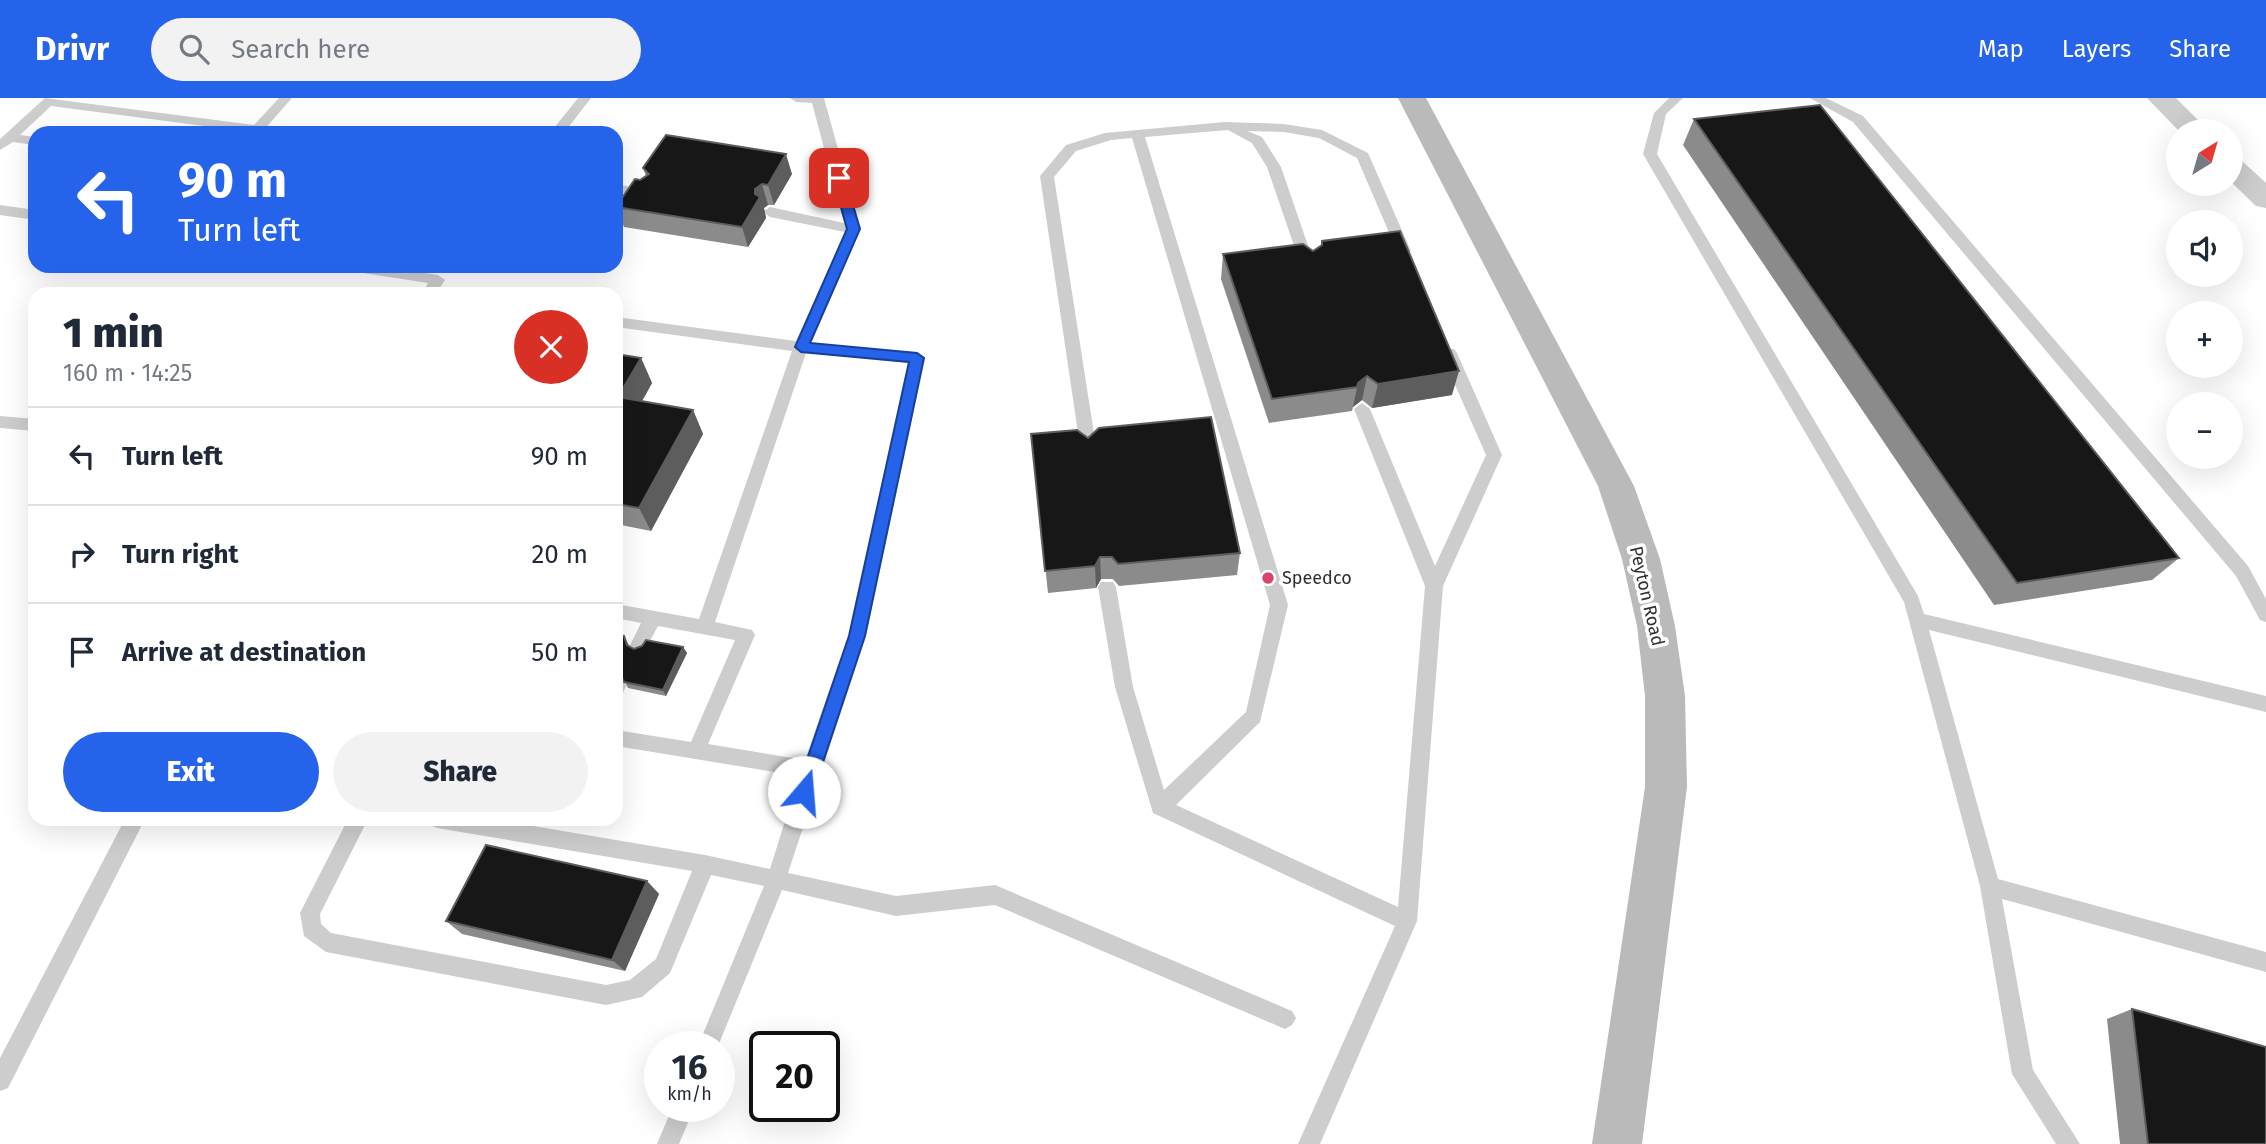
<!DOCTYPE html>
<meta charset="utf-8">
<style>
:root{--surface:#fff;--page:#f2f2f3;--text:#1f2937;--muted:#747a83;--line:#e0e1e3;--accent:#2563eb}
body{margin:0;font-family:"Fira Sans",sans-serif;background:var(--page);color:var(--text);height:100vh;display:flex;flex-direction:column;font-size:26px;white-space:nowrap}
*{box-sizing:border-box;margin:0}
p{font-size:23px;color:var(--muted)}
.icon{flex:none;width:38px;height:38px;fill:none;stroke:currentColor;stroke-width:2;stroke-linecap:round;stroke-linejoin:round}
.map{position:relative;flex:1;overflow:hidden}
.sheet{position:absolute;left:28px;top:189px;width:595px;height:539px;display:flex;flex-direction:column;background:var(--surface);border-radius:21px;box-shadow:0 7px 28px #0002}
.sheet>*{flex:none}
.banner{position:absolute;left:28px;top:28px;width:595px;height:147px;border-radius:21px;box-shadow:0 7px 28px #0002;background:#2563eb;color:#fff;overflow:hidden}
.needle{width:46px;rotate:37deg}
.tools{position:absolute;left:2166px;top:21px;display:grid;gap:14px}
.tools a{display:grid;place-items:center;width:77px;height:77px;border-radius:50%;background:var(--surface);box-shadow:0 7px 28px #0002;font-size:35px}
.speed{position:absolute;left:644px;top:933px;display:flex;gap:14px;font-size:35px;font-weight:700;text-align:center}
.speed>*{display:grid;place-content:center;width:91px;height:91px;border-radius:50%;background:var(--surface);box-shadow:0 7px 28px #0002;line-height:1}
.speed small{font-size:18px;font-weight:400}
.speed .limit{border:4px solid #111;border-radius:10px;background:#fff;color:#111}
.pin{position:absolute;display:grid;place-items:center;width:60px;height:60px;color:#fff;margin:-30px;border-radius:14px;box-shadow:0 4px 10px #0006}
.me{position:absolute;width:77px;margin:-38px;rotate:18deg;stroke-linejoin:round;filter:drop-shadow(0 0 5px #0008)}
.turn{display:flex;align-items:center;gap:24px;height:147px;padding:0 35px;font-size:32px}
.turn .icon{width:91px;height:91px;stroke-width:2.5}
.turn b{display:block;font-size:49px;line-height:60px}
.round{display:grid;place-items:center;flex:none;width:74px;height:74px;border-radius:37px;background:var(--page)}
.headline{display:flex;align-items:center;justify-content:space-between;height:119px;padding:0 35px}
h1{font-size:42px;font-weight:800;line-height:52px}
.button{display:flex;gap:14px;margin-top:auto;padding:14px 35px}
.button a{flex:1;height:80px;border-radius:42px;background:var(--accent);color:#fff;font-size:28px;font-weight:800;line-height:80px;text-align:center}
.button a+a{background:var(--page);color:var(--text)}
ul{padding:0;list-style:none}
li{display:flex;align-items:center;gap:21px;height:98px;padding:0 35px;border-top:2px solid var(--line)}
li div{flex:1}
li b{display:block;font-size:26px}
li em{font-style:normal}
header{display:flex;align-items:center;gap:42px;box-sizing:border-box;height:98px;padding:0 35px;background:var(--accent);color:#fff}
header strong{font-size:33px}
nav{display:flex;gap:38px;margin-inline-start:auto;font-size:24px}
.search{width:490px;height:63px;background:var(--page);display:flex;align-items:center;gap:18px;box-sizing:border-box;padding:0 24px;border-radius:38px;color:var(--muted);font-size:26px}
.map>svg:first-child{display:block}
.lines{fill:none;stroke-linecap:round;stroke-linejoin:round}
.lane{fill:#cdcdcd;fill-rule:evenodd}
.street{fill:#cdcdcd;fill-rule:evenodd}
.secondary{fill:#bababa;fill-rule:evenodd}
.wall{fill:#8b8b8b}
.shaded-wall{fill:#5d5d5d}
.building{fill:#171717;stroke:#5d5d5d;stroke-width:2}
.route{fill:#2563eb;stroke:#184099;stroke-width:2}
.poi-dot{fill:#d6436d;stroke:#fff;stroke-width:2.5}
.labels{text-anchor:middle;stroke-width:7;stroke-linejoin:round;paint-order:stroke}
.poi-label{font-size:18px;fill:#303030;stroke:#fff;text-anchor:start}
.street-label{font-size:18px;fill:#303030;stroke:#fff}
</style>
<header>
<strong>Drivr</strong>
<div class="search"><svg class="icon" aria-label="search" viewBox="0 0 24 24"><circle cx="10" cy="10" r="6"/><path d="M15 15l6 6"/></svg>Search here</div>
<nav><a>Map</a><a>Layers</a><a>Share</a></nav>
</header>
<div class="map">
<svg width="2266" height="1046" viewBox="0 0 2266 1046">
<rect width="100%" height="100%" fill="#fff"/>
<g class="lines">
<!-- lane -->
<path class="lane" d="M45 0 254 27 279 0H292L262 34 257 35 51 8 20 37 35 39V47L13 44 0 52V41Z
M578 0H591L564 35H550Z
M790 0H824L860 131 810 245 917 255 925 260 866 538 788 775 896 798 995 787 1292 913 1296 920 1292 927 1285 931 995 807 896 818 782 792 718 948H698L764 788 711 777 670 875 642 899 606 907 326 854 304 838 300 815 348 721H368L320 816 321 826 331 835 606 887 630 882 656 861 692 773 437 730 430 727 427 721H491L705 757 770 771 799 678 616 648V632L691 644 735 542 658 528 645 552 639 555 633 552 630 547 641 525 616 520V506L699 521 792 253 616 229V219L796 243 845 134 770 119 763 114 770 109 844 125 812 5 796 4ZM806 255 908 265 848 538 805 662 708 646 755 537 752 532 715 524Z
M1669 0H1683L1666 16 1657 56 1918 498 1924 516 2266 598V614L1929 532 1998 781 2266 854V874L2002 801 2033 972 2080 1046H2056L2012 976 1980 788 1904 504 1643 56 1654 15Z
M1810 0H1826L1863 18 2248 468 2266 501V524L2260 522 2236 478 1853 24Z
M1225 24 1284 26 1322 32 1368 55 1411 153 1404 158 1397 153 1357 60 1319 40 1284 34 1247 33 1262 39 1281 69 1315 168 1308 173 1301 168 1267 69 1252 45 1228 32 1145 39 1288 507 1260 624 1176 707 1398 809 1425 488 1354 311 1362 305 1370 311 1435 468 1486 357 1441 255 1444 251H1454L1457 255 1502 357 1443 488 1417 823 1320 1046H1298L1395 828 1153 715 1115 589 1098 489 1101 484H1113L1116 489 1133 589 1164 692 1246 614 1270 507 1132 40 1111 42 1076 53 1054 79 1097 355 1089 361 1081 355 1040 78 1066 47 1105 35Z
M616 86 652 93 654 96 647 100 616 94Z
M0 107 35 112V122L0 117Z
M343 168H381L438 177 445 182 436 196H422L428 185 350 173Z
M0 318 35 321V333L0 330Z
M616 581 623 582 626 588 622 597 616 599Z
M125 721H145L8 990 0 993V960Z
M673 1008H695L679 1046H657Z"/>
<!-- street -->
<path class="street" d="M2147 0H2176L2209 33H2179Z
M2231 59 2241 62 2266 85V110L2256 108 2231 84Z"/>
<!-- secondary -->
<path class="secondary" d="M1398 0H1426L1634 388 1660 461 1675 528 1685 598 1687 689 1642 1046H1592L1645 689V598L1637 528 1622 461 1598 388Z"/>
</g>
<!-- wall -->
<path class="wall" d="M1694 21 2179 460 2152 482 1994 507 1683 47Z
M643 70 792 76 774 107H768L764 110 766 120 748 149 624 129 616 108 640 82 646 78Z
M1223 156 1452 297 1372 310 1362 302 1353 309 1352 313 1269 325 1221 181Z
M616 256 641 260 652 285 642 303 693 312 703 336 651 433 616 426Z
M1031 336 1240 455 1237 477 1119 488 1113 481H1101L1096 490 1048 495Z
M616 537 624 538 630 549 634 551 683 549 687 555 666 598 628 590 622 579H616Z
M647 783 659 796 625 873 462 836 446 823Z
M2132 911 2266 1046H2120L2107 921Z"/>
<!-- shaded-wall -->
<path class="shaded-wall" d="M786 56 792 76 774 107 768 87Z
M762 86 768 107 764 110 766 120 748 149 742 129 755 96V91Z
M641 260 652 285 631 323 618 299Z
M1459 273 1452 297 1372 310 1378 286Z
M1367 278 1362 302 1353 309 1358 285Z
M693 312 703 336 651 433 639 410Z
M1100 459 1101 481 1096 490 1095 468Z
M683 549 687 555 666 598 663 592Z
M647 783 659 796 625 873 612 862Z"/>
<!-- building -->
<path class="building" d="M1820 7 2179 460 2017 485 1694 21Z
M666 37 786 56 768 87 762 86 755 91V96L760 99 742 129 616 109 635 81 640 82 649 76 643 70Z
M1400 133 1459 273 1378 286 1367 278 1358 285 1357 289 1272 301 1223 156 1303 146 1313 153 1322 147V143Z
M616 256 641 260 618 299 693 312 639 410 616 406Z
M1211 319 1240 455 1118 466 1112 459H1100L1095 468 1045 473 1031 336 1077 332 1088 340 1099 330Z
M616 537 624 538 627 547 634 551 642 548 646 542 683 549 663 592 624 584 619 573H616Z
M486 747 647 783 612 862 446 823Z
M2132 911 2266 949V1046H2148Z"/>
<!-- route -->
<path class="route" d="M839 76 845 80 860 131 810 245 917 255 924 260 865 538 813 694 810 699 804 702 798 699 796 694 849 538 909 264 801 254 795 249 847 131 833 80Z"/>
<!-- markers -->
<circle class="poi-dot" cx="1268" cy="480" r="7"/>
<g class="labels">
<!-- poi labels -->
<g class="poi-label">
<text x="1282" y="486">Speedco</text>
</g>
<!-- street labels -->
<g class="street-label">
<text transform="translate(1647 498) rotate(77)" y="6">Peyton Road</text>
</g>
</g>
</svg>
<div class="tools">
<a><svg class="needle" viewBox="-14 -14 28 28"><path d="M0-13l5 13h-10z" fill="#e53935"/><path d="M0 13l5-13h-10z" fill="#747a83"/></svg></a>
<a><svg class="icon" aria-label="sound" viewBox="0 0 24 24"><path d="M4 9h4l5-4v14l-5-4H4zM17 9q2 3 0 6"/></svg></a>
<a>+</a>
<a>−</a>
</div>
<div class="speed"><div>16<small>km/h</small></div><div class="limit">20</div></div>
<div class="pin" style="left:839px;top:80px;background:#d93025"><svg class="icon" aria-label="arrive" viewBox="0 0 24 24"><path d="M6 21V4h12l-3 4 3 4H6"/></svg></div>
<svg class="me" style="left:804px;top:694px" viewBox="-20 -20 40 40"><circle r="19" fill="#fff"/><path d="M0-13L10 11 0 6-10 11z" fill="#2563eb"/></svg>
<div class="banner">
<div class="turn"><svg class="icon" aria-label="left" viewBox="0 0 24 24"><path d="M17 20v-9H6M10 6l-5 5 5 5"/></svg><div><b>90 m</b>Turn left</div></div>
</div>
<section class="sheet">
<div class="headline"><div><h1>1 min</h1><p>160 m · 14:25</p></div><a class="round" style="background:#d93025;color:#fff"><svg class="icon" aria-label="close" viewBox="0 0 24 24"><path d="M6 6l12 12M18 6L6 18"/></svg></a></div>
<ul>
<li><svg class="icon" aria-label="left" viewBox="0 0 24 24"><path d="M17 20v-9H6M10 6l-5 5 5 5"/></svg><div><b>Turn left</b></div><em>90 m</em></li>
<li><svg class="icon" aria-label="right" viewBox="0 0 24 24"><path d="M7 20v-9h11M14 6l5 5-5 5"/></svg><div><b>Turn right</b></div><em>20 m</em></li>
<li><svg class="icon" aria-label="arrive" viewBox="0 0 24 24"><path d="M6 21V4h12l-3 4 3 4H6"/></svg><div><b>Arrive at destination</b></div><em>50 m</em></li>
</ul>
<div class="button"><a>Exit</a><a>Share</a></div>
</section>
</div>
